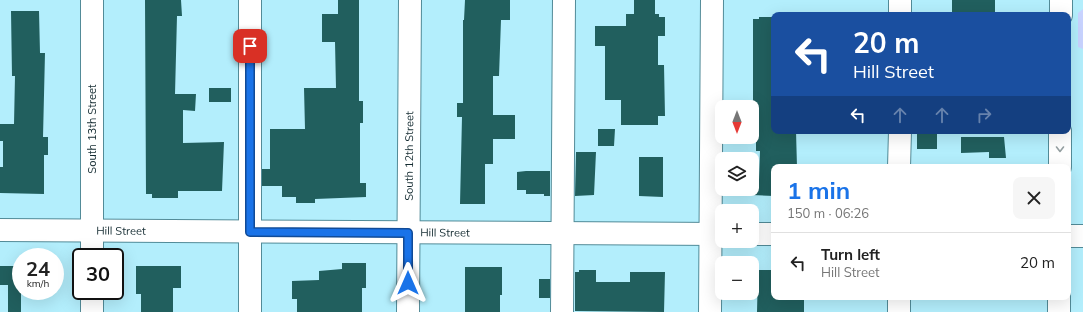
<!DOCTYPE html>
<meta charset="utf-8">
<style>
:root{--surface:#fff;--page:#f6f6f6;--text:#222;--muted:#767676;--line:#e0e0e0;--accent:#1a73e8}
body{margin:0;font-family:Mulish,sans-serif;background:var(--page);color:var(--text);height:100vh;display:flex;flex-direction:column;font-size:15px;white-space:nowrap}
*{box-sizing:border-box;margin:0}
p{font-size:13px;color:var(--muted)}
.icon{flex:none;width:22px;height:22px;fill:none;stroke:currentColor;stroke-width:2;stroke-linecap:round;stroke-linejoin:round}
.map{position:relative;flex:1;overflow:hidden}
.side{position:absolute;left:771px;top:164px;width:300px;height:136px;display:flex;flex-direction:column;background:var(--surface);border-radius:8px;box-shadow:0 4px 16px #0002}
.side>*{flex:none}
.hud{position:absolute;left:771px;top:12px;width:300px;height:122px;border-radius:8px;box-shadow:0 4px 16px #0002;background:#1a4fa0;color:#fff;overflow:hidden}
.needle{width:26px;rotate:180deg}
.buttons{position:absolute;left:715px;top:100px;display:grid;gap:8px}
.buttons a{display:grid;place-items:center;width:44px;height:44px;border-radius:8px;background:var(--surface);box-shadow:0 4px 16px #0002;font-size:20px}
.speed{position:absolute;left:12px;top:248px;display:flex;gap:8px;font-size:20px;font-weight:700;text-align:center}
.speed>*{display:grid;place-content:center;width:52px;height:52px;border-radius:50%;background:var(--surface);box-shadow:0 4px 16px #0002;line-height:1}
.speed small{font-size:10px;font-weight:400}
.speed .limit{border:2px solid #111;border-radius:6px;background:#fff;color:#111}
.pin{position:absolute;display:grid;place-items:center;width:34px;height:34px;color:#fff;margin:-17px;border-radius:8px;box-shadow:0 2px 6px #0006}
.me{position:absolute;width:44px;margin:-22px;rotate:0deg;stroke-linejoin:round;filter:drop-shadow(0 0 3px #0008)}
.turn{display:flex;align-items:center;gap:14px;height:84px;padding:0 16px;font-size:18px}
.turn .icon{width:52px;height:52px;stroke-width:2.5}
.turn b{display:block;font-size:28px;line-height:34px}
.lanes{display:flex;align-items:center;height:38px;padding:0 16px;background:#0003;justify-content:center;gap:20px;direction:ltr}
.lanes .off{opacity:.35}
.round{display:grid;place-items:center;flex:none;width:42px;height:42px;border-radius:8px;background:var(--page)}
.headline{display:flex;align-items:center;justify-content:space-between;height:68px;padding:0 16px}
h1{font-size:24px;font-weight:700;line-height:30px;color:var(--accent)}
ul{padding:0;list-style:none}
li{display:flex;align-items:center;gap:12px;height:60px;padding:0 16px;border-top:1px solid var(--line)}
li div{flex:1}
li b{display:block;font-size:15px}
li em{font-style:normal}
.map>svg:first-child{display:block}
.green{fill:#c8d3ff}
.building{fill:#215f5e}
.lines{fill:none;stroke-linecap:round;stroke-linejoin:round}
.minor-casing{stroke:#528b98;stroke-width:24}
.major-casing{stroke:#528b98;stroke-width:24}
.minor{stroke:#fff;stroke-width:22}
.major{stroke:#fff;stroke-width:22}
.oneway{stroke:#95a0a2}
.route-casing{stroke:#114b97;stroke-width:10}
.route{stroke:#1a73e8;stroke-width:7}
.labels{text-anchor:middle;stroke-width:4;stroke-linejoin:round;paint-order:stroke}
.street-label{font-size:11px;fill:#142b31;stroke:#fff}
</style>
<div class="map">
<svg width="1083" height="312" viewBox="0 0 1083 312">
<rect width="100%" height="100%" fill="#b3eefc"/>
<!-- green -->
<path class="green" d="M1083 9V49L1078 47V13Z"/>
<!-- building -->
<path class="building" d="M145 0H181L182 16H177L175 94H196L195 111 183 110V143L224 142 222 191H178V198H152V194H146Z
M338 0H359V101H363V123H360V183H366V197L315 199V203H296V197H282V186H262V169H270V129H305L304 88H336L335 42H322V14H338Z
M465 0H510V20H501L499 76H493V115H515V139H493V164H485V204H460L462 117H457V103H463V20H464Z
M634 0H655V14H659V17H665V36H658V65H664L665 116H658V125H621V100H605V46H595V26H626V14H634Z
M952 0H995V15H952Z
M11 11H39L40 53H45L43 137H48V155H44V194L0 193V167H3V141H0V124H14L15 76H12Z
M759 17H774V131H796L797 167H774V196L752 195V179L759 180 760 151H756V115H753V19H759Z
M209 88H231V102H209Z
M598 129H615L614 146H598Z
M917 132H937V149H917Z
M961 137H1004L1006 158H989V152L961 153Z
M576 152H596L594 195 575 196Z
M639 157H663V197L639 196Z
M526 171H550V196H544V194H526V190H517V172Z
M342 263H366V288H362V312H297V299H292V281L319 280V271L342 269Z
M0 266H21V312H8V285H0Z
M136 266H181V288H173V312H141V294H136Z
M465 267H502V295H500V312H465Z
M579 270H596V282H630V272H665L664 312 575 311V272H579Z
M758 270H774V297H804V312H757Z
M539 279H550V298H539Z"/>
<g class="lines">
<defs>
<g id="minor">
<path d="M250 0V312"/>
<path d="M900 15V0"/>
<path d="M899 167 900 131"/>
<path id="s1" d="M0 230 722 234"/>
<path d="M752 234H774"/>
<path d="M1068 236H1083"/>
<path d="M899 297V312"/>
<path id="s2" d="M408 312 410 0"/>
<path d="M562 312 564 0"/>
<path d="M710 312 712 0"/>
</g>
<path id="major" d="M1061 15V0
M1060 167V131
M92 257V0
M92 312V291
M1059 312V297"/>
</defs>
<!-- minor casing -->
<use href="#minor" class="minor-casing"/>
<!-- major casing -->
<use href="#major" class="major-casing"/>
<!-- minor -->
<use href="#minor" class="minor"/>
<!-- major -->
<use href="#major" class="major"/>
</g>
<!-- one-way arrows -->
<defs><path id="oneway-chevron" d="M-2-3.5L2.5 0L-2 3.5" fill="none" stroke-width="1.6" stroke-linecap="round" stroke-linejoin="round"/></defs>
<use class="oneway" href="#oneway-chevron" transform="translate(1060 149) rotate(90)"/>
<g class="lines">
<defs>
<path id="route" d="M250 46V232L408 233V283"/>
</defs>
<!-- route casing -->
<use href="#route" class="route-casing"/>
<!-- route -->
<use href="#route" class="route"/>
</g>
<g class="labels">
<!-- street labels -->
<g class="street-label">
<text transform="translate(92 129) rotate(-90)" y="4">South 13th Street</text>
<text dy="4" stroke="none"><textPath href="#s2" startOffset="156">South 12th Street</textPath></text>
<text dy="4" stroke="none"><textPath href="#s1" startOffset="121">Hill Street</textPath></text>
<text dy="4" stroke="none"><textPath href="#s1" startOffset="445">Hill Street</textPath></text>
</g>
</g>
</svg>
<div class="buttons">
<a><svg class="needle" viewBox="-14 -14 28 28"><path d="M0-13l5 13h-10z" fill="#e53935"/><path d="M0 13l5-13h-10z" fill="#767676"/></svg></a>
<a><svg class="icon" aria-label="layers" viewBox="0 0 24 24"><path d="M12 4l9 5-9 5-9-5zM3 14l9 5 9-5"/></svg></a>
<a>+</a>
<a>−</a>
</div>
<div class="speed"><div>24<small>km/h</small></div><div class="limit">30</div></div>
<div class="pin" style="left:250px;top:46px;background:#d93025"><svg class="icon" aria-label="arrive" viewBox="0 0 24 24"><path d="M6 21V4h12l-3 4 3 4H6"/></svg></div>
<svg class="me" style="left:408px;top:283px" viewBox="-20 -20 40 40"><path d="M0-17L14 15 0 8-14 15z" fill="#1a73e8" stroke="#fff" stroke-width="4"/></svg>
<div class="hud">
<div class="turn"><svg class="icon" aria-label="left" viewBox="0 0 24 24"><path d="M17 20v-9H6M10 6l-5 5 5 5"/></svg><div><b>20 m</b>Hill Street</div></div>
<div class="lanes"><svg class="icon" aria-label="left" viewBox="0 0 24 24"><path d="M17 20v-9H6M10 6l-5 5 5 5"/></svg><svg class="icon off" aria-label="ahead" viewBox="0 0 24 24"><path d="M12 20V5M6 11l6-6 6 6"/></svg><svg class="icon off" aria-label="ahead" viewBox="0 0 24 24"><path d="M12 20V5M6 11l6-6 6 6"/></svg><svg class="icon off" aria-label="right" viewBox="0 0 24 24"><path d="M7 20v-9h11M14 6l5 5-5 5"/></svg></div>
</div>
<section class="side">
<div class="headline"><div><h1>1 min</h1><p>150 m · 06:26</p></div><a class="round"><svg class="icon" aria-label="close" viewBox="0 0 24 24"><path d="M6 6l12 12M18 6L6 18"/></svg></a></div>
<ul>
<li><svg class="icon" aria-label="left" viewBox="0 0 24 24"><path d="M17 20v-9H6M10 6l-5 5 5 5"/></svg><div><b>Turn left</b><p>Hill Street</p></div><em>20 m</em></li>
</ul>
</section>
</div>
